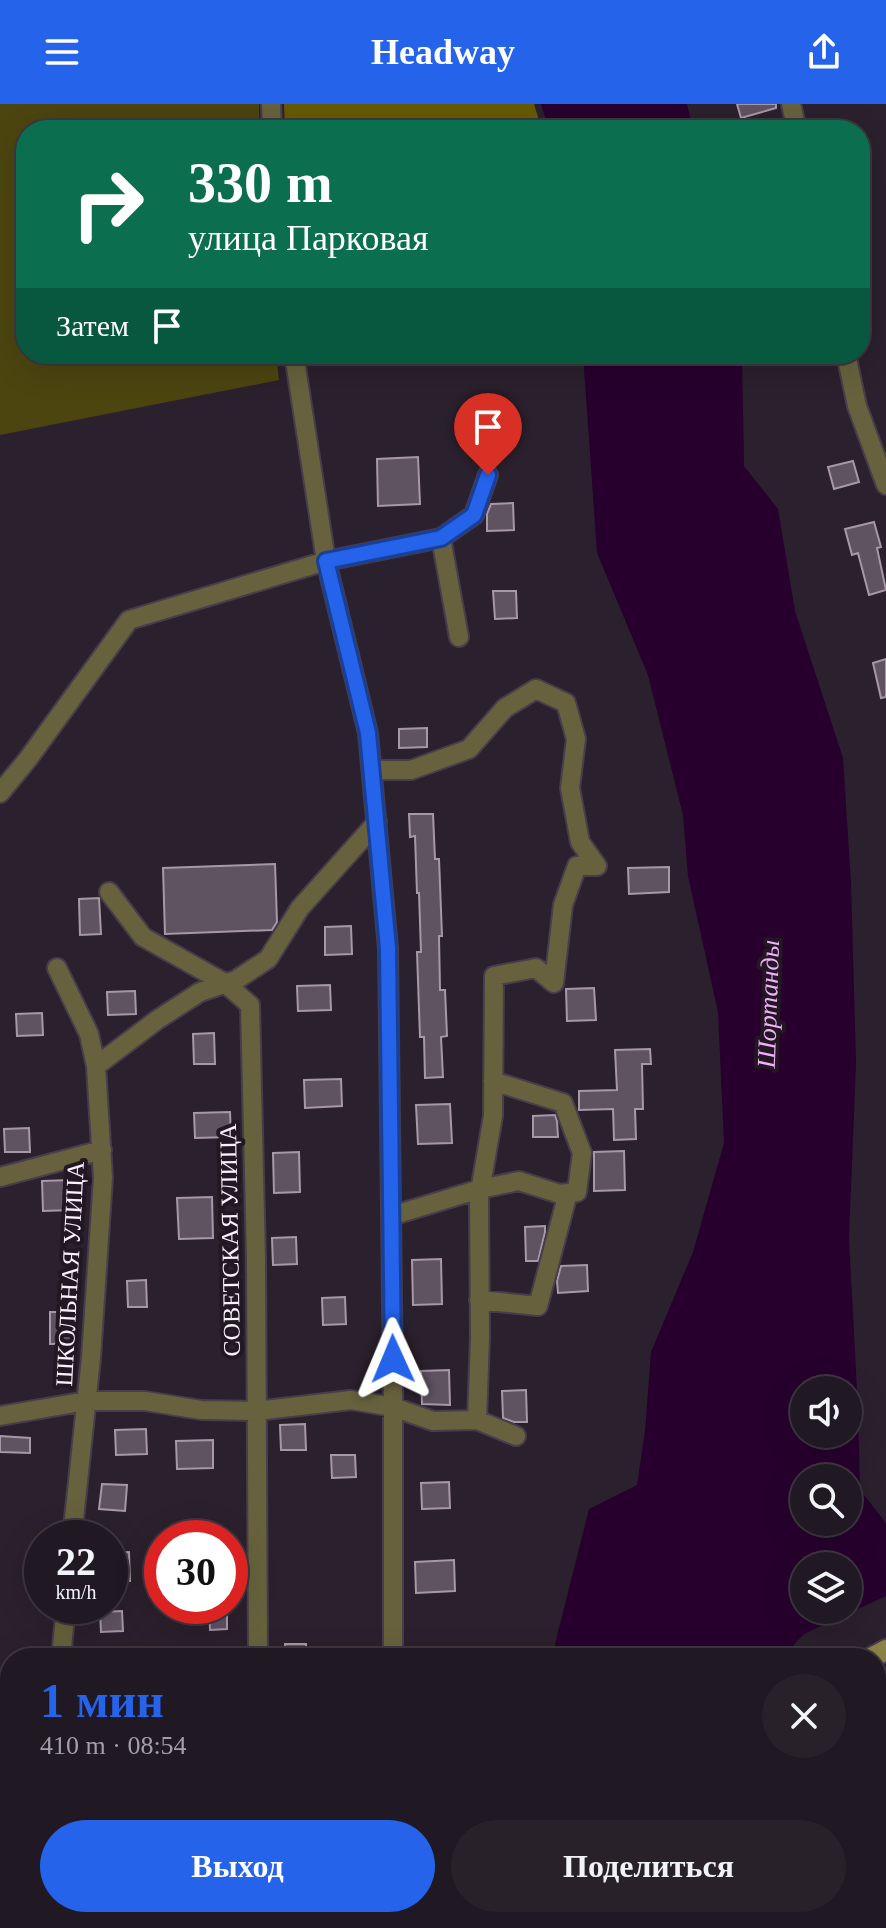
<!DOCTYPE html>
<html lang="ru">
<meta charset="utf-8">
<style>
:root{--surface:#201822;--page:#28212a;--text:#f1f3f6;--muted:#a2a0a5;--line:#3d3740;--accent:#2563eb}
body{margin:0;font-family:Georgia,serif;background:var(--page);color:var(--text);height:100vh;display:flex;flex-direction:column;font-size:30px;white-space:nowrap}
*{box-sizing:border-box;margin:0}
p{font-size:26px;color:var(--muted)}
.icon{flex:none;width:44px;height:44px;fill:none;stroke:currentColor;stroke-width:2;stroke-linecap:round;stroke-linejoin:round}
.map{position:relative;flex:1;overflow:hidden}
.details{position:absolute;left:0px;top:1544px;width:886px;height:280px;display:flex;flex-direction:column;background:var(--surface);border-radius:32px 32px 0 0;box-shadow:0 8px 32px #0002,0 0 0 2px var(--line)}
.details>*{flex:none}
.guide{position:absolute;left:16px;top:16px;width:854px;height:244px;border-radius:32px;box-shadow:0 8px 32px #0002,0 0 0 2px var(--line);background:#0b6e4f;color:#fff;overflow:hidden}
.controls{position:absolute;left:790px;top:1272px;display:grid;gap:16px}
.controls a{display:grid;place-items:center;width:72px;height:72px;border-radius:50%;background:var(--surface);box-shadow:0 8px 32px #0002,0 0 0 2px var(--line);font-size:40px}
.speed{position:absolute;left:24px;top:1416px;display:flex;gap:16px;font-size:40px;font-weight:700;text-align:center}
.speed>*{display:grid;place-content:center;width:104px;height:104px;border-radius:50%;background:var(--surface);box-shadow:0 8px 32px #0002,0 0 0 2px var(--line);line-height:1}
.speed small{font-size:20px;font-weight:400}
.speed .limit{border:12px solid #d22;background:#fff;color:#111}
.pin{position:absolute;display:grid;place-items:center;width:68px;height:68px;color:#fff;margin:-82px -34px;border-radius:50% 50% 50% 0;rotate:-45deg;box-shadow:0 0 8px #0007}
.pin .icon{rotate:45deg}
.me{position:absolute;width:88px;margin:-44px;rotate:359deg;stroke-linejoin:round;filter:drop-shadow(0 0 6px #0008)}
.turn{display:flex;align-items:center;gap:28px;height:168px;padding:0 40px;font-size:36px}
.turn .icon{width:104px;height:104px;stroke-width:2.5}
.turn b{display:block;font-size:56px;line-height:68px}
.then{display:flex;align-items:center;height:76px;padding:0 40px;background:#0003;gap:16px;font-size:30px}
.round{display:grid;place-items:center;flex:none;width:84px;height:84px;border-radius:42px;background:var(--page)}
.overview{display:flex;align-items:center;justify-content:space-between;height:136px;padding:0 40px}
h1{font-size:48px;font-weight:800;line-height:60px;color:var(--accent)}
.button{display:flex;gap:16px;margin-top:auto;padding:16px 40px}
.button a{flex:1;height:92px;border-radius:48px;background:var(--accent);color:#fff;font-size:32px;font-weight:800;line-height:92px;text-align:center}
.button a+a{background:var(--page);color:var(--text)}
header{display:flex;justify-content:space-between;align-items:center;height:104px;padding:0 40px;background:var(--accent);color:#fff;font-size:36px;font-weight:800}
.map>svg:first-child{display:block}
.green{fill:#4c4510}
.forest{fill:#655a00}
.water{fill:#27002d;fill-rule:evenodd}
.building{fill:#5f5261;stroke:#a798a8;stroke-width:2}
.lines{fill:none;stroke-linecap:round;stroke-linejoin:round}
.street-casing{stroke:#483d4a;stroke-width:22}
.secondary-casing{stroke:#483d4a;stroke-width:24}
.street{stroke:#67623d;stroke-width:18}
.secondary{stroke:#8c8447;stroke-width:20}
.route-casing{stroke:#184099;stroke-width:20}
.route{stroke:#2563eb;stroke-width:14}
.labels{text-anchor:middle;stroke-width:8;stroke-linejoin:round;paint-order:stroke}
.street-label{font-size:24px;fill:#f9f2fa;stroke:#221723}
.water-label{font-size:26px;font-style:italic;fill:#f1b0fa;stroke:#221723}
</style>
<header><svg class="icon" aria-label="menu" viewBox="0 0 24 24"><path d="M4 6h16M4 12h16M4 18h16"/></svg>Headway<svg class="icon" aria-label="share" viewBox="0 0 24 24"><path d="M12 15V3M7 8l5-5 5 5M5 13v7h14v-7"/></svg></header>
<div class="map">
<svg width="886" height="1824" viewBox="0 0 886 1824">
<rect width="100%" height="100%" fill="#2b202d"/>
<!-- green -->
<path class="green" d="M0 0H259V26H26V250H276L279 276 0 331Z"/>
<!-- forest -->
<path class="forest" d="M284 0H534L542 26H285Z
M0 1623H10V1814H260L263 1824H0Z"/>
<!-- water -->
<path class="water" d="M541 0H687L693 26H549Z
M583 250H742L744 362 778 405 795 507 843 654 851 778 856 959 849 1134 858 1306 860 1386 886 1419V1492L804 1530 794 1540 798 1554H558L555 1540 589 1405 637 1381 645 1327 651 1248 693 1148 724 1039 718 908 688 772 683 711 648 571 597 449ZM804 1286H848V1330H804ZM804 1374H848V1418H804ZM804 1462H848V1506H804Z
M876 1621 886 1631V1824H804L805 1814H876Z
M596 1814H640L641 1824H598Z"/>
<!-- building -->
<path class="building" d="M737 0H776V4L741 14Z
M418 353 420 400 378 402 377 355Z
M853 357 859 378 834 385 828 363Z
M513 399 514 426 487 427V410L491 400Z
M874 418 881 443 877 444 886 486 869 491 858 449 852 451 845 425Z
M493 487H516L517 514 495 515Z
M886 555V593L881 594 873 559Z
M427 624V643L399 644V625Z
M409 710H433L435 755H439L442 832H439L440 886H445L447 932 441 933 443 973 425 974 424 933H420L417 848H421L419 789H417L415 732 410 733Z
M275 760 277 818 272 826 165 830 163 764Z
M669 763V788L629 790 628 764Z
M99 794 101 830 80 831 79 795Z
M351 822 352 850 325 851V823Z
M330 881 331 906 298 907 297 882Z
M594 884 596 916 567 917 566 885Z
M135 887 136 910 108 911 107 888Z
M42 909 43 931 17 932 16 910Z
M214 929 215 960H194L193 930Z
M650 945 651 960H642L643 1005H635L636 1035 614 1036 613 1005 579 1006V987L617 986 615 946Z
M341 975 342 1002 305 1004 304 976Z
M450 1000 452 1039 418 1040 416 1001Z
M230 1008 231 1033 195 1034 194 1009Z
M555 1011 557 1017 558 1033H533V1012Z
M29 1024 30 1048H5L4 1025Z
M624 1047 625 1086 594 1087V1048Z
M299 1048 300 1088 274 1089 273 1049Z
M71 1076 72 1106 43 1107 42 1077Z
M212 1093 213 1134 179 1135 177 1094Z
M545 1122V1128L538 1157H526L525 1123Z
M296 1133 297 1160 273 1161 272 1134Z
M441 1155 442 1200 413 1201 412 1156Z
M587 1161 588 1187 558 1189 557 1177 561 1162Z
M146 1176 147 1203H128L127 1177Z
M345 1193 346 1220 323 1221 322 1194Z
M50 1208H71L72 1240H50Z
M449 1266 450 1301 422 1300 421 1267Z
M526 1286 527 1318H514L503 1314 502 1287Z
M305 1320 306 1346H281L280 1321Z
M146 1325 147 1350 116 1351 115 1326Z
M0 1332 30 1334V1349L0 1348Z
M213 1336V1364L177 1365 176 1337Z
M331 1351H355L356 1373 332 1374Z
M449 1378 450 1404 422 1405 421 1379Z
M102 1380 127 1381 125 1407 99 1405Z
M129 1448 130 1477 110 1478V1449Z
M454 1456 455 1487 416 1489 415 1458Z
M209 1502H227V1525L210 1526Z
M122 1507 123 1527 101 1528 100 1508Z
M285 1540H306V1554H286Z"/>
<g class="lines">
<defs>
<path id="street" d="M271 0 272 26
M791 0 797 26
M294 250 326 457 368 629 388 844 393 1283V1554
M846 250 857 302 886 381
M441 434 459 533
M372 666H411L469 645 505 604 536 585 566 599 576 635 570 684 580 738 597 762H577L563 801 554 879 536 864 494 872 493 1012 479 1093 480 1233 477 1316
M0 689 28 655 129 516 326 457 441 434 474 411 488 371
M109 788 143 833 225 879 250 901 256 1154 258 1554
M57 864 89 930 96 962 103 1074 91 1254 72 1434
M96 962 157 916 200 888 236 876 268 855 300 804 377 718
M0 1073 102 1046
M391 1112 480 1085 519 1077 560 1090 577 1088 582 1049 563 999 493 977
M479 1196 538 1202 568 1089
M0 1312 87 1297H145L201 1306 256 1307 351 1296 393 1303 433 1317 477 1316 516 1332
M61 1554 66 1502
M274 1814 276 1824
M394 1814V1824"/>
<path id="secondary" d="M871 1554 886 1546
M557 1824 566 1814"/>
</defs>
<!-- street casing -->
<use href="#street" class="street-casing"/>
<!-- secondary casing -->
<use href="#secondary" class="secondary-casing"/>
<!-- street -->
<use href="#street" class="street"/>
<!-- secondary -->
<use href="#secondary" class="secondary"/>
</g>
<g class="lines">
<defs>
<path id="route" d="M393 1255 388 844 368 629 326 457 441 434 474 411 488 371"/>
</defs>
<!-- route casing -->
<use href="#route" class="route-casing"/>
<!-- route -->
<use href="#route" class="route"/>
</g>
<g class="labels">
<!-- street labels -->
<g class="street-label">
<text transform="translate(230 1136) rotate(-91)" y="8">СОВЕТСКАЯ УЛИЦА</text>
<text transform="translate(70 1170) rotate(-87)" y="8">ШКОЛЬНАЯ УЛИЦА</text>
</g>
<!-- water labels -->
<g class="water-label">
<text transform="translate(768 900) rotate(-88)" y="9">Шортанды</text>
</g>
</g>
</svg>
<div class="controls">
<a><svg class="icon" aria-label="sound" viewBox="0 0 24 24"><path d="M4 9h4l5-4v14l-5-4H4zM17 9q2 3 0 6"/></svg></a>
<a><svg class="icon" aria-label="search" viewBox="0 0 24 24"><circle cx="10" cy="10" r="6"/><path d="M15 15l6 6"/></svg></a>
<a><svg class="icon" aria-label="layers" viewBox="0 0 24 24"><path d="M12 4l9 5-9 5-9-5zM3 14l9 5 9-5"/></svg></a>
</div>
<div class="speed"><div>22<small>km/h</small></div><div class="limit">30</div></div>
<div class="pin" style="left:488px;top:371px;background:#d93025"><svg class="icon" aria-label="arrive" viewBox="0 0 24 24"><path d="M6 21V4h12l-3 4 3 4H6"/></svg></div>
<svg class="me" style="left:393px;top:1255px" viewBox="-20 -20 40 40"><path d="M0-17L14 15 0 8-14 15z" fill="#2563eb" stroke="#fff" stroke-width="4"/></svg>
<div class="guide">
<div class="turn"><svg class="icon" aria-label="right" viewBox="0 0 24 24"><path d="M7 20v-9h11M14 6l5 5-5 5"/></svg><div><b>330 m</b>улица Парковая</div></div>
<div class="then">Затем<svg class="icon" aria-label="arrive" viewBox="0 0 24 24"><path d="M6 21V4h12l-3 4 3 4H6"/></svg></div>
</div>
<section class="details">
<div class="overview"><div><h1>1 мин</h1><p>410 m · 08:54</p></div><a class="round"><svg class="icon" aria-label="close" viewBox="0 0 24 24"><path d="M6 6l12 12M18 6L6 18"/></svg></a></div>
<div class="button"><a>Выход</a><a>Поделиться</a></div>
</section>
</div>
